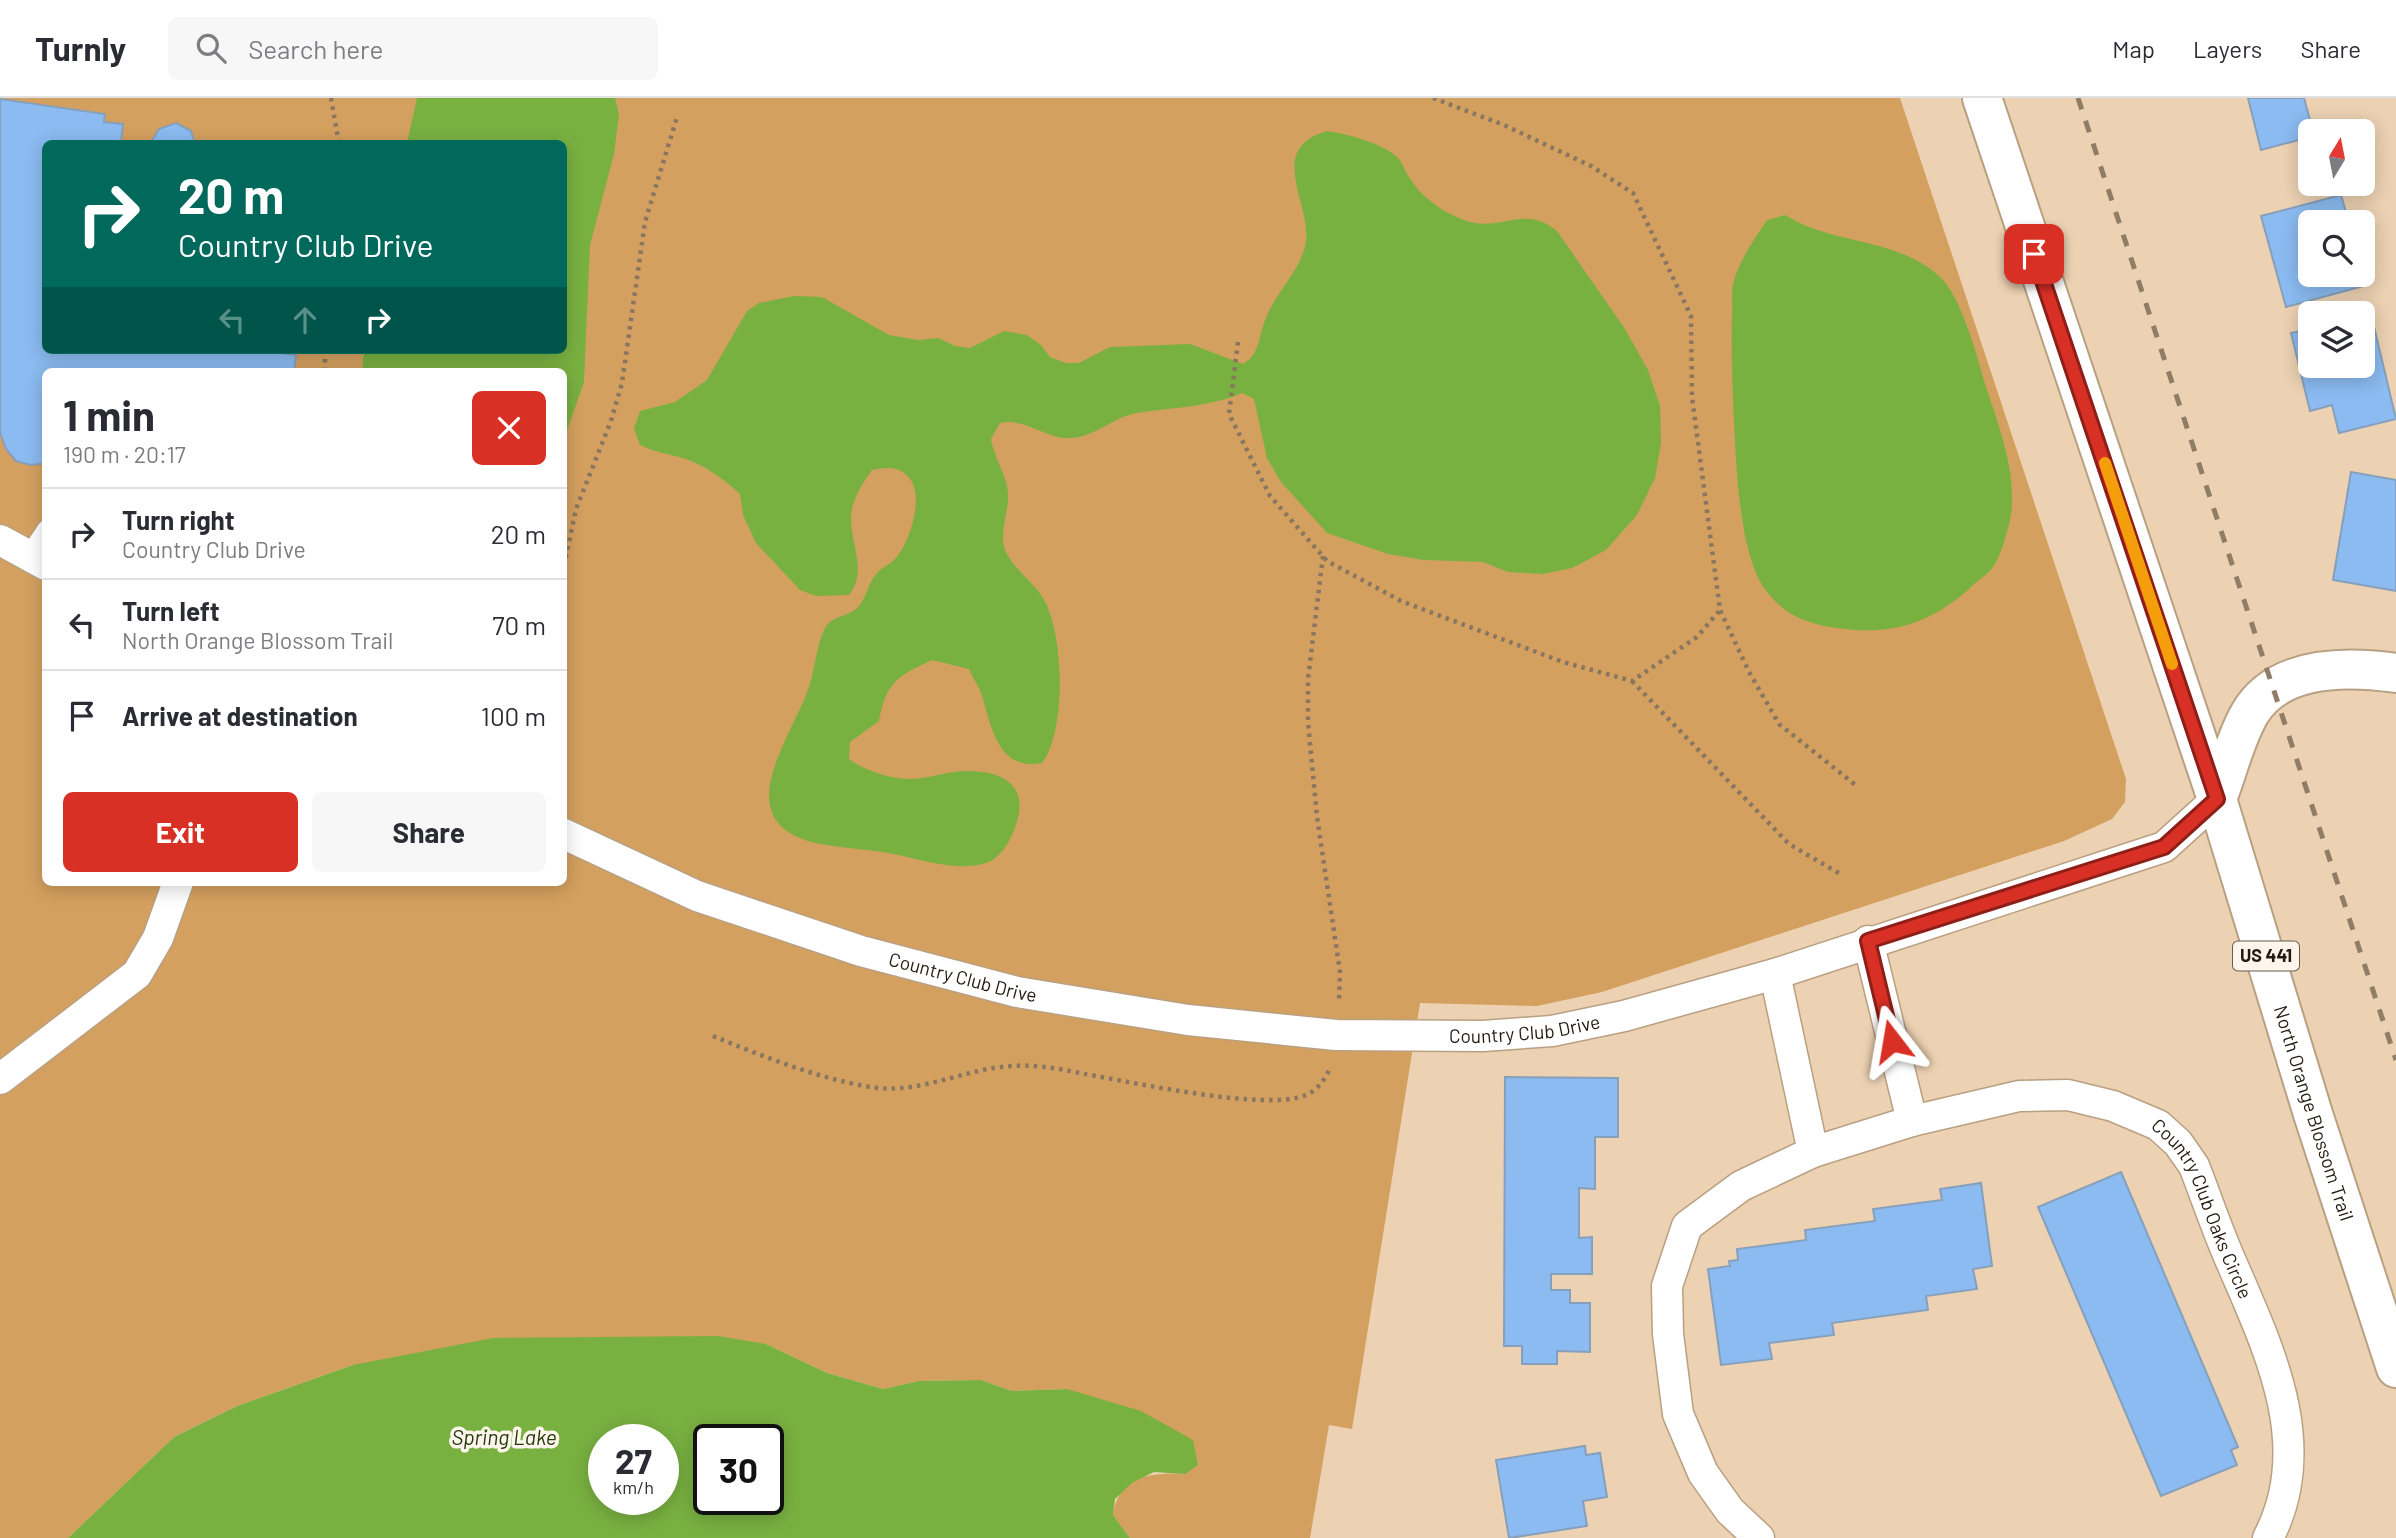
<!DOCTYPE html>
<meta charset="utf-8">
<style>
:root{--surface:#fff;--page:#f7f7f7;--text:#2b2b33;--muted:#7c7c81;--line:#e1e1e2;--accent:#d93025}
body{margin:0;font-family:Barlow,sans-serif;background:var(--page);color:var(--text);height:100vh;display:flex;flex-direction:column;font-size:26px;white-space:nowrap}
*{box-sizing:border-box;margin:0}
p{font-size:23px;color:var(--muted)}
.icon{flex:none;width:38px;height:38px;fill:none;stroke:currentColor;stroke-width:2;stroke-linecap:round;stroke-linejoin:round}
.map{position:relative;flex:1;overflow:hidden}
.panel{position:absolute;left:42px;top:270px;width:525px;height:518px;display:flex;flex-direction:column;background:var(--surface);border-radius:10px;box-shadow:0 4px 18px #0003}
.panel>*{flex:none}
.hud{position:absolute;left:42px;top:42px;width:525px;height:214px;border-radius:10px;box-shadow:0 4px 18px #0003;background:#00695c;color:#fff;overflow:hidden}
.needle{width:46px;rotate:10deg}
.tools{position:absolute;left:2298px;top:21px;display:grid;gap:14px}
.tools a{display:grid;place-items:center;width:77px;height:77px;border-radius:10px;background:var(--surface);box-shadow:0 4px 18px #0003;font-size:35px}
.speed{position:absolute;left:588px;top:1326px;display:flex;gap:14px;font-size:35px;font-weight:700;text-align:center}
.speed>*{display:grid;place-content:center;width:91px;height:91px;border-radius:50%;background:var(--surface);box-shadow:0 4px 18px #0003;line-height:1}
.speed small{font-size:18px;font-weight:400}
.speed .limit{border:4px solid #111;border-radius:10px;background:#fff;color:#111}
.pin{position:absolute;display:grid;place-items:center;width:60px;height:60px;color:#fff;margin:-30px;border-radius:14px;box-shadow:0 4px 10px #0006}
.me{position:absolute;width:77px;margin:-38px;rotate:346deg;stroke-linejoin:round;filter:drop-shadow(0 0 5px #0008)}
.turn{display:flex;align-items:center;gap:24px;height:147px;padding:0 21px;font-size:32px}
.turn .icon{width:91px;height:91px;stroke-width:2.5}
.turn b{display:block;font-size:49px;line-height:60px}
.lanes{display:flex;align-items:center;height:66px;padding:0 21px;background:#0003;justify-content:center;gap:35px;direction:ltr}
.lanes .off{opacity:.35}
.round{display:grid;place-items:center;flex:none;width:74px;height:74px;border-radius:10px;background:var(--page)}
.overview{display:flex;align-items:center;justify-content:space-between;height:119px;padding:0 21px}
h1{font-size:42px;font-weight:700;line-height:52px}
.primary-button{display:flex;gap:14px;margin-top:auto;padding:14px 21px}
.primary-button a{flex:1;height:80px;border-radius:10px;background:var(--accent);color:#fff;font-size:28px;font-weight:700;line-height:80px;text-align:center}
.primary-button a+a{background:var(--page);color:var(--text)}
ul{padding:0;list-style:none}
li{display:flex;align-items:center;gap:21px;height:91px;padding:0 21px;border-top:2px solid var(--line)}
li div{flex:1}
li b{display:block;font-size:26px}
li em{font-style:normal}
header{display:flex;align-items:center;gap:42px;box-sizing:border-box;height:98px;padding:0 35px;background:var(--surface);border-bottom:2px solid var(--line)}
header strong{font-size:33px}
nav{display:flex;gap:38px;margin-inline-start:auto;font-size:24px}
.search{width:490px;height:63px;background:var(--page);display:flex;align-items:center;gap:18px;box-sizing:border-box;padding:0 24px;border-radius:10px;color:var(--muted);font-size:26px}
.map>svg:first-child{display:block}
.green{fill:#d4a05f;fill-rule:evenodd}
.water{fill:#79b141;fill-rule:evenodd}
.building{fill:#8bbbf1;stroke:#86a0bc;stroke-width:2}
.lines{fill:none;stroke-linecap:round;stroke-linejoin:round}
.lane-casing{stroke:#b9a082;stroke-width:19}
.street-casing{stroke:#b9a082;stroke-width:33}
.secondary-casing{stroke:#b9a082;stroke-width:42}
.primary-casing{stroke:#b9a082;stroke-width:42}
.path{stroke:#887660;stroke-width:4.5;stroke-dasharray:3.5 5;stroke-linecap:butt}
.lane{stroke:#fff;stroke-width:16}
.street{stroke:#fff;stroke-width:30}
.secondary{stroke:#fff;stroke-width:38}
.primary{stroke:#fff;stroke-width:38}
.rail{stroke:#907d66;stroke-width:5;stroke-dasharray:12 12;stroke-linecap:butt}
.route-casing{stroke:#8d1f18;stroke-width:18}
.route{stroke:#d93025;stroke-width:12}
.slow{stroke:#f59e0b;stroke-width:12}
.labels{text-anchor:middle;stroke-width:7;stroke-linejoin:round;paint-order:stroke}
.shield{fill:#fef6ec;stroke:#655c51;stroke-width:2}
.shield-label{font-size:18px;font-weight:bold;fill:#241a0e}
.street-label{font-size:19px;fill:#241a0e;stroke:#fef6ec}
.water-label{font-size:21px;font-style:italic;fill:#253b0f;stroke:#fef6ec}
</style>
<header>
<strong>Turnly</strong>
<div class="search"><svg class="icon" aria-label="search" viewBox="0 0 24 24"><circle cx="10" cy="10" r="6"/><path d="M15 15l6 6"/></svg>Search here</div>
<nav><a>Map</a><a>Layers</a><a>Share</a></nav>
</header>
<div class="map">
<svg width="2396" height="1440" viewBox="0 0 2396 1440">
<rect width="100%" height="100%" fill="#ecd1b2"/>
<!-- green -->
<path class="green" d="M0 0H1900L2126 681 2125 704 2112 721 2064 743 1602 894 1537 908 1420 905 1352 1331 1329 1327 1310 1440H1130L1113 1417C1118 1378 1152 1374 1185 1376L1067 1291 1012 1293 981 1282 919 1283 883 1291 827 1275 766 1246 353 1267 237 1308 174 1339 68 1440H0ZM46 46H564V252H46ZM46 273H564V784H46Z"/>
<!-- water -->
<path class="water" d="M417 0H615L619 16 614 56 590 147 584 284 564 341V273H362L364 252H564V46L407 45Z
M1328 33C1347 36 1385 46 1398 60 1403 65 1405 74 1409 79 1421 99 1442 114 1464 122 1501 136 1522 105 1557 133L1625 231 1648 272 1660 308 1661 345 1655 380 1637 417 1606 452 1572 470 1543 476 1508 474 1483 464 1424 462 1388 456 1327 435 1281 384 1267 360 1254 301 1242 295C1207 310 1173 309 1137 315 1113 319 1097 338 1072 340 1046 342 1025 319 1000 325L991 341C994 360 1008 380 1008 396 1009 413 998 439 1006 454 1014 471 1033 484 1043 500 1064 534 1067 633 1042 665 1000 673 992 633 983 601 981 591 973 581 969 571L932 562C897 578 886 585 879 623L850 644 849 661C865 673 888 680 909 681 928 681 948 673 967 673 1015 673 1032 697 1010 741 1006 749 998 760 989 764 957 776 915 759 883 754 860 751 837 749 815 745 730 724 785 649 806 597 815 576 815 550 825 530 832 517 851 519 860 507 867 497 869 483 878 474 883 469 890 466 895 461 910 445 924 399 910 381 900 368 887 369 872 372 862 386 850 404 851 422 852 450 867 473 849 497L816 498 800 492 756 445 743 417 740 396C725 382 703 366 683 360 668 356 655 354 640 347L634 331 640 313 675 304 707 282 747 213 759 205 794 198 822 199 889 237 918 242 938 240 955 248 970 250 1004 233 1027 237 1041 247 1050 259 1066 265H1079L1110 249 1190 246 1243 266C1261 256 1258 237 1266 220 1276 193 1302 172 1306 143 1311 106 1265 49 1328 33Z
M1785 117C1832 147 1896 139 1939 178 1961 197 1977 258 1985 286 2000 332 2022 386 2007 434 2004 444 2000 457 1995 466 1990 475 1978 482 1971 489 1931 526 1890 538 1837 530 1806 526 1784 517 1765 491 1742 461 1737 382 1735 344 1733 303 1731 261 1732 220 1733 209 1731 197 1733 186 1739 162 1754 142 1767 122Z
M718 1238 766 1246 827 1275 883 1291 919 1283 981 1282 1012 1293 1067 1291 1141 1313 1193 1342 1198 1367 1185 1376 1154 1374 1132 1385 1115 1401 1113 1417 1130 1440H68L174 1339 237 1308 353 1267 493 1240ZM604 1342H663V1402H604ZM709 1342H768V1402H709Z"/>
<!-- building -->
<path class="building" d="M2248 0H2304L2313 33H2310V39L2261 52Z
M0 1 105 16 104 24 123 26 121 44 132 46H46V252H260L296 257 294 273H46V365L31 367 16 363 6 351 0 334Z
M176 25 191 33 195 46H150L159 31Z
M2341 97 2349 124H2310V177H2362V172L2367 187 2286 209 2261 118Z
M2371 216 2396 321 2339 335 2332 307 2310 313 2291 235 2310 231V268H2362V218Z
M2351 374 2396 382V493L2333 482Z
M1505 979 1618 980V1039H1595V1091L1579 1090V1140L1592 1139V1176H1551V1192H1570V1205H1590V1254L1557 1253V1266H1522V1248H1504Z
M2121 1074 2238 1349 2231 1352 2237 1367 2161 1398 2038 1109Z
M1981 1085 1992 1168 1973 1171 1977 1191 1926 1198 1928 1212 1832 1225 1834 1237 1769 1245 1772 1261 1721 1267 1708 1171 1730 1168 1729 1163 1738 1162 1737 1151 1806 1142 1805 1132 1875 1123 1873 1111 1942 1102 1940 1091Z
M1585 1348 1586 1357 1600 1355 1607 1399 1583 1403 1587 1428 1509 1440 1496 1362Z"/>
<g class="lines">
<defs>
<path id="lane" d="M28 457 46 430"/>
<g id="street">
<path d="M0 442 46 467"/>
<path id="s1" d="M564 736 697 798 861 853 1017 894 1188 922 1336 937 1483 938 1552 933 1624 918 1775 876 2164 749 2217 701"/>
<path d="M1868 843 1912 1023"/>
<path d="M1775 876 1813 1054"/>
<path d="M0 981 137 876 158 840 178 784"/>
<path id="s2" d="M1759 1440 1730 1413 1703 1375 1678 1316 1668 1236 1667 1188 1687 1128 1741 1088 1813 1054 1912 1023 2019 998 2068 997 2113 1008 2158 1027 2178 1045 2194 1068C2207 1101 2218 1135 2233 1168 2270 1254 2316 1349 2268 1440"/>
</g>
<path id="secondary" d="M2217 701C2228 673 2235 641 2250 615 2279 567 2346 568 2396 575"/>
<g id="primary">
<path id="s3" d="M1982 0 2217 701 2313 1016 2396 1270"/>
</g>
</defs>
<!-- lane casing -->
<use href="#lane" class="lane-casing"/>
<!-- street casing -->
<use href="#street" class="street-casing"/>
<!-- secondary casing -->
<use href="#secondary" class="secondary-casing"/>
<!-- primary casing -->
<use href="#primary" class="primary-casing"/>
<!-- path -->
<path class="path" d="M331 0 339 46
M1433 0 1504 27 1591 68 1633 95 1691 218 1692 299 1720 512 1749 574 1779 626 1858 689
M1238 244 1229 316 1270 398 1327 463 1401 503 1563 564 1632 583 1697 539 1720 512
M325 273V252
M1323 458 1308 581V624L1317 719 1340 874 1339 902
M564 468 576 411 611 323 622 285 645 124 677 19
M1632 583 1789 746 1842 777
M713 938C762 958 817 980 870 989 919 997 963 971 1011 968 1036 966 1061 971 1085 976 1132 984 1267 1014 1306 997 1318 992 1325 981 1330 970"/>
<!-- lane -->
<use href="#lane" class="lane"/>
<!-- street -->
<use href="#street" class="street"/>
<!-- secondary -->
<use href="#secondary" class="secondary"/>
<!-- primary -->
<use href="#primary" class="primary"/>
<!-- rail -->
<path class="rail" d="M2078 0 2396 962"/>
</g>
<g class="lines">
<defs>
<path id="route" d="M1892 943 1868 843 2164 749 2217 701 2034 156"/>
</defs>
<!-- route casing -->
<use href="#route" class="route-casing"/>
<!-- route -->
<use href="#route" class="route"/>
<!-- slow -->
<path class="slow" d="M2105 365 2172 566"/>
</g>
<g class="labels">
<!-- shield labels -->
<rect class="shield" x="2233" y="843.5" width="66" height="29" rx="5"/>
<g class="shield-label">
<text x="2266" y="864">US 441</text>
</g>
<!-- street labels -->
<g class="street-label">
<text dy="7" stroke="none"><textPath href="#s1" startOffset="425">Country Club Drive</textPath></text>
<text dy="7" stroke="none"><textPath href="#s1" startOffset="992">Country Club Drive</textPath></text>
<text dy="7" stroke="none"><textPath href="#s3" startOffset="1068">North Orange Blossom Trail</textPath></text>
<text dy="7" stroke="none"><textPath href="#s2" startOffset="943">Country Club Oaks Circle</textPath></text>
</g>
<!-- water labels -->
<g class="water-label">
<text x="504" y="1347">Spring Lake</text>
</g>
</g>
</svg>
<div class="tools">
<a><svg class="needle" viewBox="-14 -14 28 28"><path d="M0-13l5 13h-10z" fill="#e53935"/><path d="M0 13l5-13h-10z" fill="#7c7c81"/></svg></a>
<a><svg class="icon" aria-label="search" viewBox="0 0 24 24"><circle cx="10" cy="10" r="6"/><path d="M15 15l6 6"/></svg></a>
<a><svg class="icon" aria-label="layers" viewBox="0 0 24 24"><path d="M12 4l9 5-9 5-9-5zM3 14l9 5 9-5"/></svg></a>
</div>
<div class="speed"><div>27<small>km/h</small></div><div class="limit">30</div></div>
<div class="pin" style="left:2034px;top:156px;background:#d93025"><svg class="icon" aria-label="arrive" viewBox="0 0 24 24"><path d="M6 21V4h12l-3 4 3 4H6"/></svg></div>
<svg class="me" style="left:1892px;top:943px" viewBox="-20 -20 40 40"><path d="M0-17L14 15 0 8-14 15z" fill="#d93025" stroke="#fff" stroke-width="4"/></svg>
<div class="hud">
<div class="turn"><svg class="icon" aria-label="right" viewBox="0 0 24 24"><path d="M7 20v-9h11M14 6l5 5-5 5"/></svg><div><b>20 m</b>Country Club Drive</div></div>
<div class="lanes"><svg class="icon off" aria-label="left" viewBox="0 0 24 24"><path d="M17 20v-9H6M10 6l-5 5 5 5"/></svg><svg class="icon off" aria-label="ahead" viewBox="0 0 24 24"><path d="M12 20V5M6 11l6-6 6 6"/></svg><svg class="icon" aria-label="right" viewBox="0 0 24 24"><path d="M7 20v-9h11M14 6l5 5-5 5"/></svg></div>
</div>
<section class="panel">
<div class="overview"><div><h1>1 min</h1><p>190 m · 20:17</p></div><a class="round" style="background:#d93025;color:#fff"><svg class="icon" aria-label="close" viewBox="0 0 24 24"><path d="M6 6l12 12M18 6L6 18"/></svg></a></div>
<ul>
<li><svg class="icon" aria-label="right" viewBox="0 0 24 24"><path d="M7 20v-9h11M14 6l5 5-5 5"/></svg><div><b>Turn right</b><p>Country Club Drive</p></div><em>20 m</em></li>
<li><svg class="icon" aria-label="left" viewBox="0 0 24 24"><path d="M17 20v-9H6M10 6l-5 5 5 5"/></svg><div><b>Turn left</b><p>North Orange Blossom Trail</p></div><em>70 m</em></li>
<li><svg class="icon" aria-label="arrive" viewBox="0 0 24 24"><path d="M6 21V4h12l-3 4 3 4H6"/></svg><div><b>Arrive at destination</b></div><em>100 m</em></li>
</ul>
<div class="primary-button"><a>Exit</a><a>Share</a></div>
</section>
</div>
